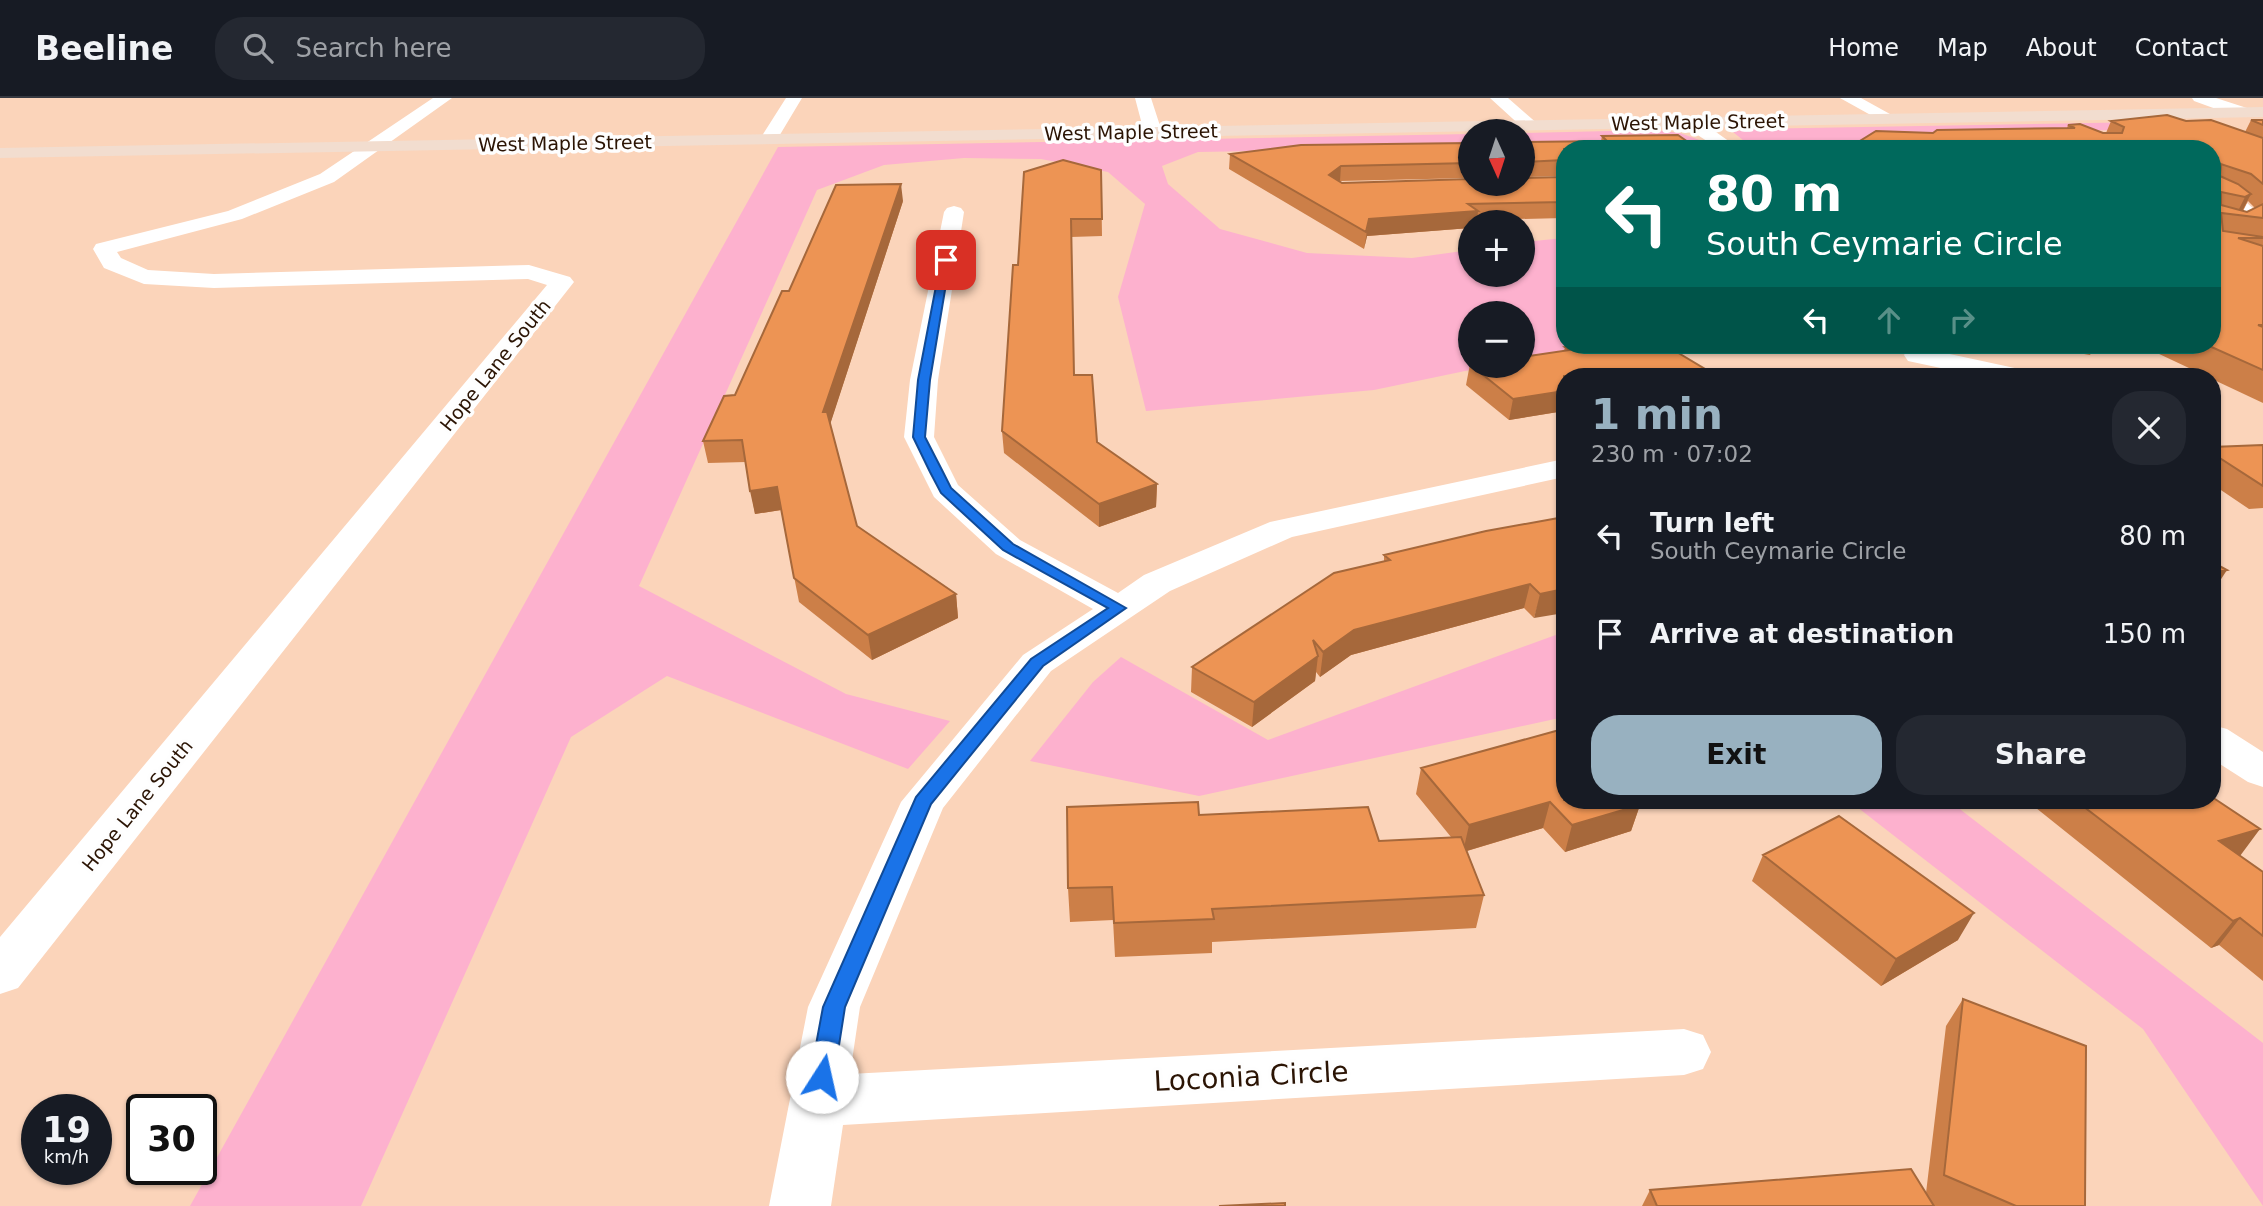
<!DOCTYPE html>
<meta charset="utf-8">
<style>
:root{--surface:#171b24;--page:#242831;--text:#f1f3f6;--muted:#9ea1a6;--line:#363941;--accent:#98b1c0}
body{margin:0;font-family:"DejaVu Sans",sans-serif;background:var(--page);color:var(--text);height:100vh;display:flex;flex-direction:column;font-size:26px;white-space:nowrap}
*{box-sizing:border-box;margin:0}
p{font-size:23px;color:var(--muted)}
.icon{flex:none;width:38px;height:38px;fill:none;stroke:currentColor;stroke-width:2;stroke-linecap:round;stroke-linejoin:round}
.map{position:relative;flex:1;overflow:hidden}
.drawer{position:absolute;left:1556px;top:270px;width:665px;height:441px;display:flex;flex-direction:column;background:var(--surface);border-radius:28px;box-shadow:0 2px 5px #0004}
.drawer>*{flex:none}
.banner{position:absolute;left:1556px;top:42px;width:665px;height:214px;border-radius:28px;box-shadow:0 2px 5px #0004;background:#00695c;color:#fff;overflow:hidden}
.needle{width:46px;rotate:177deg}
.tools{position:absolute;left:1458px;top:21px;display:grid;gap:14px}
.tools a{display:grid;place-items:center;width:77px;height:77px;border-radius:50%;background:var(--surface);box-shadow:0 2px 5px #0004;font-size:35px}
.speed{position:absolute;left:21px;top:996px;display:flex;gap:14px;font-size:35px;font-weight:700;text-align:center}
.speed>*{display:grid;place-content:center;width:91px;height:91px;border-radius:50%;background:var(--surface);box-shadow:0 2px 5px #0004;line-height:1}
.speed small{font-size:18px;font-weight:400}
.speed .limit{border:4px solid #111;border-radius:10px;background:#fff;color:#111}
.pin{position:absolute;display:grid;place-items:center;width:60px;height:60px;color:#fff;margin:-30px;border-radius:14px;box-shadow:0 4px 10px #0006}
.me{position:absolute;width:77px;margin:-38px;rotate:10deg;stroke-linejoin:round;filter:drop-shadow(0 0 5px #0008)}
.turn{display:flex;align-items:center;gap:24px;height:147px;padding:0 35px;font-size:32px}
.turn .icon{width:91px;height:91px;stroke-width:2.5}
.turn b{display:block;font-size:49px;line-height:60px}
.lanes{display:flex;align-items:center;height:66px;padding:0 35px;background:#0003;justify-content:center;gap:35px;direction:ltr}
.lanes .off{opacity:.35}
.round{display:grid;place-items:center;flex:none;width:74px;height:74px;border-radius:28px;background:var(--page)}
.headline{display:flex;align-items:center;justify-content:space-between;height:119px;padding:0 35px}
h1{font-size:42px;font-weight:800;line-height:52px;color:var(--accent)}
.cta{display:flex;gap:14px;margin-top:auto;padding:14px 35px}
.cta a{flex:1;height:80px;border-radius:28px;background:var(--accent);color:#111;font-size:28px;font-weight:800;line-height:80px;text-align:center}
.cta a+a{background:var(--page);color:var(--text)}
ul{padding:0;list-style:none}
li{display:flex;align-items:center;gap:21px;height:98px;padding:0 35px}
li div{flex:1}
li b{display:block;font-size:26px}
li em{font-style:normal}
header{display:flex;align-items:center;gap:42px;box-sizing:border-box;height:98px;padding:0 35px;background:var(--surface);border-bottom:2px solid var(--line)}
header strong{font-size:33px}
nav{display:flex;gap:38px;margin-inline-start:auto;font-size:24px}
.search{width:490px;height:63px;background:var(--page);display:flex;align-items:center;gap:18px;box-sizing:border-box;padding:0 24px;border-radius:28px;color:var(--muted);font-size:26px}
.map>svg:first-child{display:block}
.green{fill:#fdb1ce}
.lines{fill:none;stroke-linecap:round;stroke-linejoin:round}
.service{fill:#fff;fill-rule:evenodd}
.minor{fill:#fff;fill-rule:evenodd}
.secondary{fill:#f2ddcf;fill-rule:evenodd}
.wall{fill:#cc7f48;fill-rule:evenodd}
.shaded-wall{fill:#a6683b}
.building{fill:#ed9454;stroke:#a6683b;stroke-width:2}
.route{fill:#1a73e8;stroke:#114b97;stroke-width:2}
.labels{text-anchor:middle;stroke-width:7;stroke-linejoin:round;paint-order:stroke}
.far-street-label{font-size:19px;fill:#2b1404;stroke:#fefefe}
.near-street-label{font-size:28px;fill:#2b1404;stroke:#fefefe}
</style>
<header>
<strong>Beeline</strong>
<div class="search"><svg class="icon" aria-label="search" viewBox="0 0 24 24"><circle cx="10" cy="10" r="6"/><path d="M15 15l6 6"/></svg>Search here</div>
<nav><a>Home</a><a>Map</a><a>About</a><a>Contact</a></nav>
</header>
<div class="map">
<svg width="2263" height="1108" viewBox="0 0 2263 1108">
<rect width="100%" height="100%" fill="#fbd4ba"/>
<!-- green -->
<path class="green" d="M2147 24 2180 31 1883 36 1863 51H1754L1733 34 1747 31Z
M1654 32 1680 35 1705 44 1523 48 1522 35Z
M1470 36V49L1198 54 1162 68 1168 86 1220 131 1307 155 1412 160 1470 152V177H1522L1523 144 1564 140V247H1589L1523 261 1522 215H1470V268H1489L1374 292 1146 313 1118 199 1145 106 1108 74 1041 61 964 60 884 67 817 92 639 488 846 596 950 623 908 671 667 578 571 639 361 1108H190L778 49Z
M1564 534V619L1199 698 1030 663 1093 584 1121 559 1268 642Z
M1848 702H1948L2263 945V1108L2143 931Z"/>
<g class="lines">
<!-- service -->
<path class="service" d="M2212 88 2239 98 2263 119 2235 133 2212 127V117L2234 123 2245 118 2229 104 2212 97Z"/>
<!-- minor -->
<path class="minor" d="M433 0H452L334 84 242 121 117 154 121 160 148 172 214 176 529 167 570 179 574 184 18 890 0 896V839L547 187 528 181 214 190 144 186 104 170 93 151 96 146 228 113 320 76Z
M786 0H802L775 45H763L760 41Z
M1135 0H1151L1162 34 1159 38 1153 39 1144 34Z
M1490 0H1508L1539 27 1530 32 1524 31Z
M1840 0H1861L1899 21 1897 25H1885Z
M2192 0H2216L2250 11 2252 15 2250 19H2238L2194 3Z
M1690 19 1696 20 1740 51H1719L1684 28 1682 24 1684 20Z
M954 108 961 110 964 114 938 282 934 339 958 387 1020 442 1118 495 1144 477 1270 424 1564 361V379L1292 439 1170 493 1051 573 943 710 860 909 850 976 1684 931 1703 937 1711 954 1703 971 1684 977 843 1027 831 1108H769L808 909 901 704 1023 557 1093 511 996 456 934 399 904 339 910 282 944 114 947 110Z
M1917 249 2024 272 2028 278H1978L1908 263 1904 257 1908 251Z
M2212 627 2227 631 2263 654V689L2248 684 2212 661Z"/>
<!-- secondary -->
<path class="secondary" d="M2263 9V19L0 60V50Z"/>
</g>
<!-- wall -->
<path class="wall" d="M2251 22H2263V305L2212 281V278H2206L2140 247H2212L1933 35 2067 30 2068 27 2106 35 2111 23H2186L2245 34ZM2248 103 2255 110 2247 114 2243 113Z
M1602 38 1698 51H1564V78L1522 79V44L1601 43Z
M1470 45V80L1340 83 1342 85 1564 79V120L1477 122V124H1470V130L1367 138 1364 151 1229 71 1230 56Z
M1101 72 1102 138 1071 139 1074 277 1097 344 1157 386 1156 409 1099 429 1004 355 1002 333 1018 167Z
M903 103 830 326 857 428 956 496 958 520 872 562 799 504 781 412 755 416 746 364 708 365 703 343 735 297 789 193Z
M1580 247 1564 278V313L1509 322 1466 287 1470 266V268H1522L1564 253 1565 249Z
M2030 247H2096L2090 257Z
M2263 347V410L2249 411 2212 386V349Z
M1564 419 1534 520 1524 510 1351 557 1320 579 1316 574 1315 583 1252 629 1191 594 1192 569 1384 463V457Z
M1421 670 1640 707 1631 733 1565 754 1543 730 1467 753 1484 797 1476 830 1212 844V855L1115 859 1113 822 1070 824 1068 790 1199 717 1379 743 1451 739 1416 696Z
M2006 702H2212L2240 758 2263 774V883L2219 847 2211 850 2026 702 2012 707Z
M1763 757 1958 842 1881 888 1752 783Z
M1963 901 2085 1108H1642L1650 1092 1926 1095 1946 928Z"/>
<!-- shaded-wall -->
<path class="shaded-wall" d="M1341 68 1340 83 1329 77Z
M901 86 903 103 827 336 823 314Z
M2251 96 2240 117H2236L2245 99Z
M1478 113 1477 124H1470V130L1367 138 1364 151 1369 121Z
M1705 271 1703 278H1659Z
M1564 293V313L1509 322 1513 301Z
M1157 386 1156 409 1099 429V406Z
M777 389 781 412 755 416 750 393Z
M2227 472 2212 495V475Z
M1530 486 1524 510 1351 557 1320 579 1323 554 1354 532Z
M1564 491V515L1534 520 1540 496Z
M956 496 958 520 872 562 868 537Z
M1318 558 1315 583 1252 629 1254 604Z
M2015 702H2026L2012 707Z
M1550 704 1543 730 1463 754 1469 727Z
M1640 707 1631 733 1565 754 1572 727Z
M2260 731 2240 758 2219 743Z
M1974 815 1958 842 1881 888 1896 861Z
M2240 820 2219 847 2211 850 2233 823Z"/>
<!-- building -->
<path class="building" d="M2167 17 2186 23 2211 22 2263 40V86L2251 76 2221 66 2220 78 2238 86 2251 96 2245 99 2221 94V107L2247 114 2263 106V120L2221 115 2223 133 2263 139V140H2238L2263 148V227H2258L2263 229V272L2207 247H2212V51H1847L1876 33 1933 35 1937 32 2075 30 2068 27 2080 26 2103 35H2122L2124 29 2111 23Z
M2251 22H2263V27Z
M1678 37 1698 51H1564V62L1523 64 1522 66V44L1607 43 1602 38Z
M1470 45V65L1341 68 1329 77 1342 85 1470 81V86H1522V80L1564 79V104L1468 106 1478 113 1369 121 1366 134 1230 56 1301 47Z
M1063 62 1101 72 1102 121H1071L1074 277H1092L1097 344 1157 386 1099 406 1002 333 1013 167H1018L1024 74Z
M901 86 823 314H827L857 428 956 496 868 537 794 480 777 389 750 393 742 342 703 343 724 298 735 297 782 193H789L836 87Z
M1580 247H1665L1705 271 1659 278H1564V293L1513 301 1472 268H1522V259L1570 252 1565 249Z
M2263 347V388L2212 355V349Z
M1564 419V491L1540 496 1530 486 1354 532 1323 554 1313 542 1318 558 1254 604 1192 569 1334 475 1390 462 1384 457 1486 433Z
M2212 464 2227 472 2212 475Z
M1563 631 1564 633V702H1635L1640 707 1572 727 1550 704 1469 727 1421 670Z
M2212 699 2260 731 2219 743 2263 774V838L2240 820 2233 823 2075 702H2212Z
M1198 704 1199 717 1368 709 1379 743 1461 739 1484 797 1212 811 1214 821 1114 825 1112 789 1068 790 1067 709Z
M1839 718 1974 815 1896 861 1763 757Z
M1963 901 2086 948 2085 1108H2016L1944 1077Z
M1911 1071 1934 1108H1657L1650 1092Z
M1285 1105V1108H1219Z"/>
<!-- route -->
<path class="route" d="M946 160 950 162 930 282 925 339 943 374 951 390 1013 446 1126 510 1043 568 931 706 845 909 834 979 830 987 822 990 814 987 810 979 823 909 916 699 1031 561 1108 510 1003 452 941 395 930 374 913 339 918 282 941 162Z"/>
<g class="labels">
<!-- far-street labels -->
<g class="far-street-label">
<text transform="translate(1698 24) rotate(-1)" y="7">West Maple Street</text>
<text transform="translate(1131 34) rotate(-1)" y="7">West Maple Street</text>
<text transform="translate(565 45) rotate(-1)" y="7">West Maple Street</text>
<text transform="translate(495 267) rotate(-51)" y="7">Hope Lane South</text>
<text transform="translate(137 707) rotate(-51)" y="7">Hope Lane South</text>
</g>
<!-- near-street labels -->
<g class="near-street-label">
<text transform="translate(1251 978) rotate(-3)" y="10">Loconia Circle</text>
</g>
</g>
</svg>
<div class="tools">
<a><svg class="needle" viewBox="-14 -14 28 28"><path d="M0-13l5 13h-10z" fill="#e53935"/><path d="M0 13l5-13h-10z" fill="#9ea1a6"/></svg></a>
<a>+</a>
<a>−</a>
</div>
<div class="speed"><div>19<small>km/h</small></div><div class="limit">30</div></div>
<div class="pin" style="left:946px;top:162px;background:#d93025"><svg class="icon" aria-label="arrive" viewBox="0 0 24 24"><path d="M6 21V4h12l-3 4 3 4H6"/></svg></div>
<svg class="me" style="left:822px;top:979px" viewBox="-20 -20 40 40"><circle r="19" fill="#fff"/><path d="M0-13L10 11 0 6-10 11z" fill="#1a73e8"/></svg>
<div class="banner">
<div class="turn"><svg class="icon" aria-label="left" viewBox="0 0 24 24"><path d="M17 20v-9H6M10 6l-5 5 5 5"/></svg><div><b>80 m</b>South Ceymarie Circle</div></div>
<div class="lanes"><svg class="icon" aria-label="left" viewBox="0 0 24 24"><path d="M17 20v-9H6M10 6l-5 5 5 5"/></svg><svg class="icon off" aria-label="ahead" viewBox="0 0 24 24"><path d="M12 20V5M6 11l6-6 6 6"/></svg><svg class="icon off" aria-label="right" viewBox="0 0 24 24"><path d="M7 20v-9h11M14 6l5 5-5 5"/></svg></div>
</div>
<section class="drawer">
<div class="headline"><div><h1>1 min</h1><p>230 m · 07:02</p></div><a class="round"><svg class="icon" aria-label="close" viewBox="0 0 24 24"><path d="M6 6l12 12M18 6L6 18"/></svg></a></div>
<ul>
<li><svg class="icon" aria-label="left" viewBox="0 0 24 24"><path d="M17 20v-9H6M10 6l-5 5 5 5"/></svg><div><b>Turn left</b><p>South Ceymarie Circle</p></div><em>80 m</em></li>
<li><svg class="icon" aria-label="arrive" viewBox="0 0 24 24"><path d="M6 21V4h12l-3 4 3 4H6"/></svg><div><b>Arrive at destination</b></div><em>150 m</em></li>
</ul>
<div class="cta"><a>Exit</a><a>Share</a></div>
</section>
</div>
